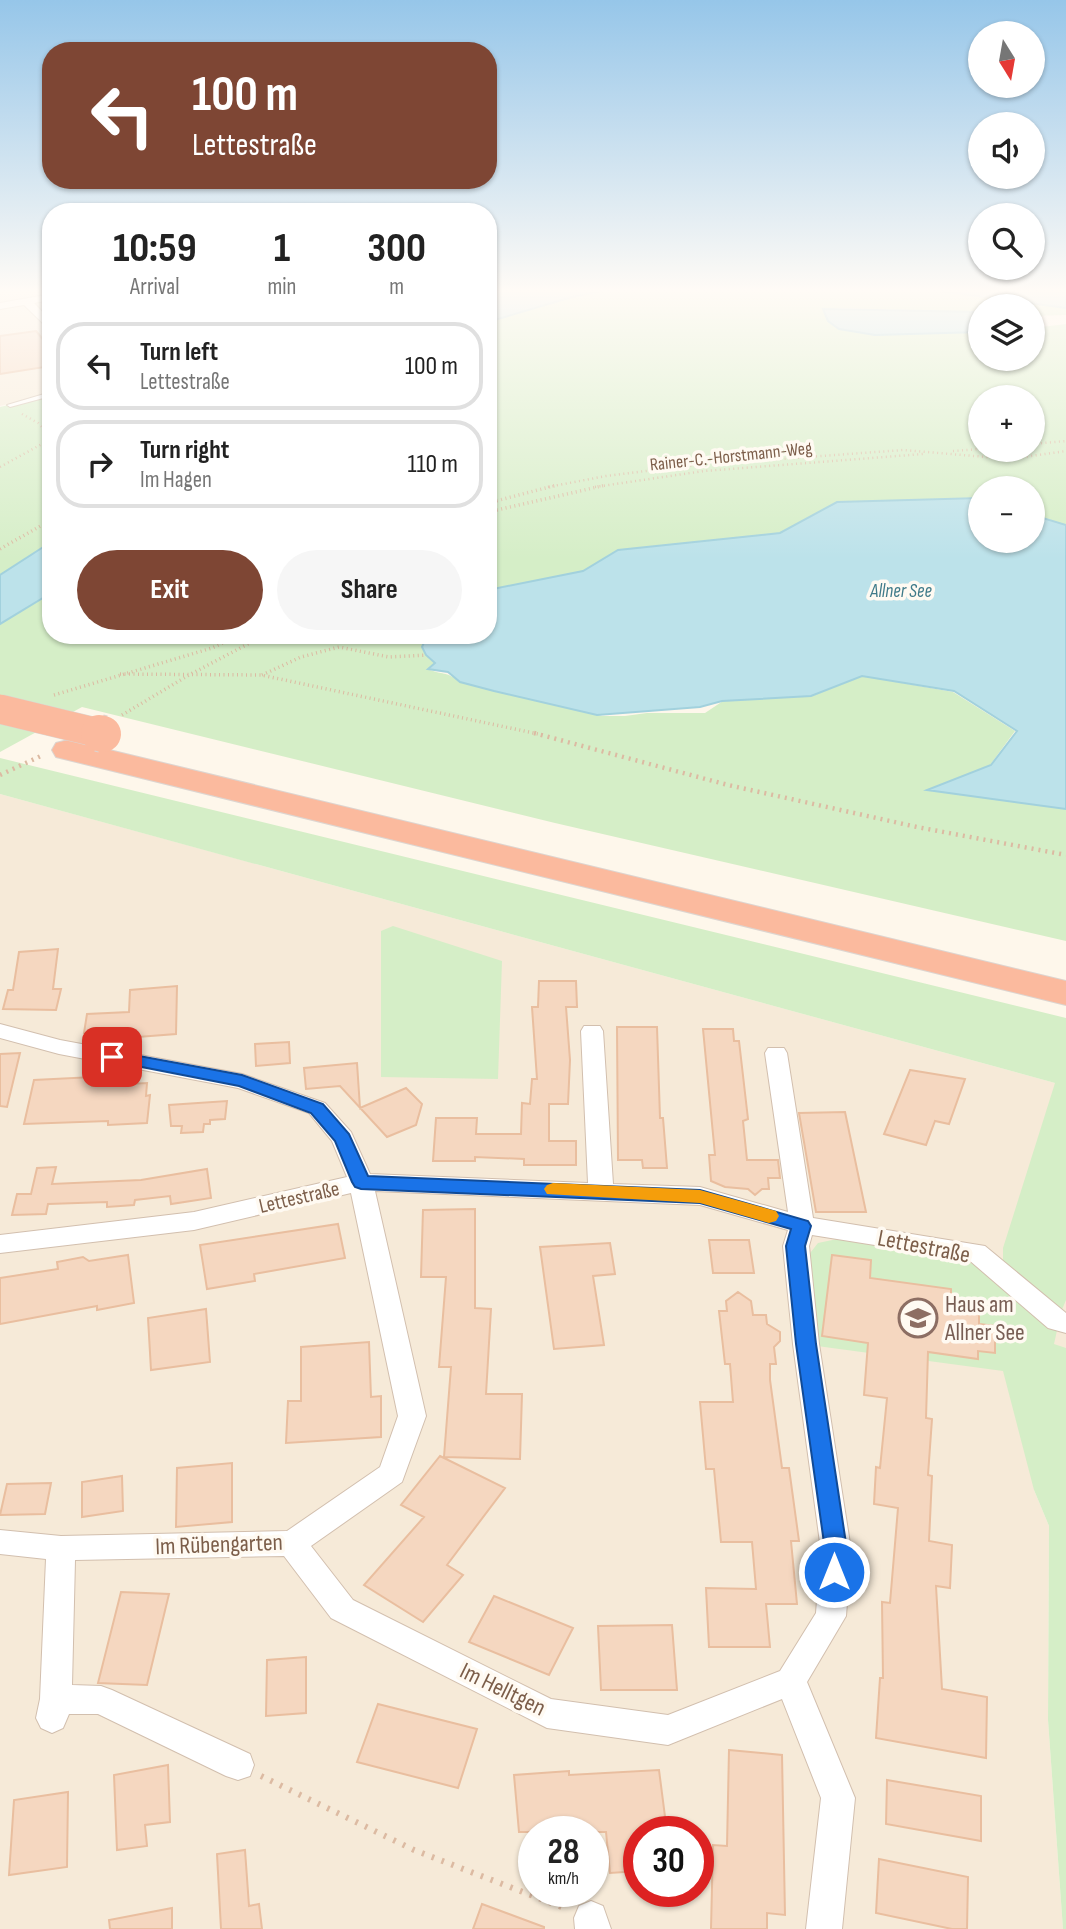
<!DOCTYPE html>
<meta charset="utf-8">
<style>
:root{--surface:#fff;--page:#f6f6f6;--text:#222;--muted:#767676;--line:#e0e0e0;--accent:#7e4634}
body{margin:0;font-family:"Sofia Sans Condensed",sans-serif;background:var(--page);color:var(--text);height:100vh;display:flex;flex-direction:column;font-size:26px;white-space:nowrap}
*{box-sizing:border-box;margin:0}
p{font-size:23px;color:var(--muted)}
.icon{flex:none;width:38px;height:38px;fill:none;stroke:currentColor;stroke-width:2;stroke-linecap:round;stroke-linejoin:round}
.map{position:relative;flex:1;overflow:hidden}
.side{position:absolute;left:42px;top:203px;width:455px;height:441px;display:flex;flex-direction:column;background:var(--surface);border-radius:28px;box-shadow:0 2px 5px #0004}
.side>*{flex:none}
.top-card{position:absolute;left:42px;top:42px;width:455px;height:147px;border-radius:28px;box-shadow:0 2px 5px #0004;background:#7e4634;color:#fff;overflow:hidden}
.needle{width:46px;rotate:169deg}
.tools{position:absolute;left:968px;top:21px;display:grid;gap:14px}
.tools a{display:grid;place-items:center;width:77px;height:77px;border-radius:50%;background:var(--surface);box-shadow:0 2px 5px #0004;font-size:35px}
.speed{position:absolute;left:518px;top:1816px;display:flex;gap:14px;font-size:35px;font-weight:700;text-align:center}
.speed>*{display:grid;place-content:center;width:91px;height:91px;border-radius:50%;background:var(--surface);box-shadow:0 2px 5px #0004;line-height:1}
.speed small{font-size:18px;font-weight:400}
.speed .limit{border:10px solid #d22;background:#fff;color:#111}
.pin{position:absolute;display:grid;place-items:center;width:60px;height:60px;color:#fff;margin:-30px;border-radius:14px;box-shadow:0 4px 10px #0006}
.me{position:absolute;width:77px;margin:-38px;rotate:0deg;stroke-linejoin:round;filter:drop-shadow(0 0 5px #0008)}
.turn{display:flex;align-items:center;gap:24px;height:147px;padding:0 35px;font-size:32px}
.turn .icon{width:91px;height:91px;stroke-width:2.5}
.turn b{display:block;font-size:49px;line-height:60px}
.eta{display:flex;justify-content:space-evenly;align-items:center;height:119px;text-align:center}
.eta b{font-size:42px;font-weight:700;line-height:49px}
.button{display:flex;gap:14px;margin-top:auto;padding:14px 35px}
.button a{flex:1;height:80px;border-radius:42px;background:var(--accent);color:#fff;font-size:28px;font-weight:700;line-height:80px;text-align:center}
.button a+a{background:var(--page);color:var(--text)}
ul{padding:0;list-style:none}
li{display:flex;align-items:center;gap:21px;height:88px;margin:0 14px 10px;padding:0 21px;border:4px solid var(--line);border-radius:28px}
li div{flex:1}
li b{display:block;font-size:26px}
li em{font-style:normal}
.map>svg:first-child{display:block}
.residential{fill:#f6ead8;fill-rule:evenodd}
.green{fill:#d5eec7;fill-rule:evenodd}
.water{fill:#bce2ea;stroke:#a2d1dd;stroke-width:2}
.building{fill:#f5d7c0;stroke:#e9be9f;stroke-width:2}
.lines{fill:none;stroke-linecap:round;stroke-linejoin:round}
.service-casing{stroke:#d2bfae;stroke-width:2}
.minor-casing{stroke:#d2bfae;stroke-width:2}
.motorway-casing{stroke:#ddd5d0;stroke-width:2}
.path-far3{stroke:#dcbaa2;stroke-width:2.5;stroke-dasharray:1 3.5;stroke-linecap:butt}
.path-far2{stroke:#dcbaa2;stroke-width:3.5;stroke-dasharray:1 3.5;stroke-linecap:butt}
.path-far1{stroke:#dcbaa2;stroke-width:4.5;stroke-dasharray:2 5;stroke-linecap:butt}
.path{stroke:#dcbaa2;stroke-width:6;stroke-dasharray:2.5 8;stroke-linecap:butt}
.service{fill:#fff;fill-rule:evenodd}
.minor{fill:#fff;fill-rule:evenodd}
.motorway{fill:#fbba9e;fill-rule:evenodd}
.motorway-bridge-far1-casing{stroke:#ddd5d0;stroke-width:30;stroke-linecap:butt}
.motorway-bridge-casing{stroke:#ddd5d0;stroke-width:38;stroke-linecap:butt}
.motorway-bridge-far1{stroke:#fbba9e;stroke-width:29}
.motorway-bridge{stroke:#fbba9e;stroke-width:36}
.route{fill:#1a73e8;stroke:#114b97;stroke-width:2}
.slow{fill:#f59e0b}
.labels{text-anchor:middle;stroke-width:7;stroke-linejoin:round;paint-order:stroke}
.far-street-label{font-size:18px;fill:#7c5e4a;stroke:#fffaf2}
.far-water-label{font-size:19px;font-style:italic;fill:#3f7a89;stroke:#fffaf2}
.street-label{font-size:21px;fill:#7c5e4a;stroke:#fffaf2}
.near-street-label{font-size:24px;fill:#7c5e4a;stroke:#fffaf2}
.near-education-label{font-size:24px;fill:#785e54;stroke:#fffaf2;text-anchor:start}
</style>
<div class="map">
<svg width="1066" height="1929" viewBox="0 0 1066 1929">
<rect width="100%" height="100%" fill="#fef7eb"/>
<!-- residential -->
<path class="residential" d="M0 289H51V393L0 406Z
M0 794 1066 1086V1352L1034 1490 1049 1526 1048 1720 1063 1929H0ZM534 1832H593V1892H534ZM639 1832H698V1892H639Z"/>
<!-- green -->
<path class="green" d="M611 289H925L1066 308V315L1033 316 1032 306H980V312L836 308 839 329 875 335 980 332V359H1032L1033 328 1066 324V525L1033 515 1032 488H980V498L837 502 780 533 618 550 583 571 488 590V322L572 297ZM980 397H1032V450H980Z
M51 395V542L0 575V407Z
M51 593V635H418L425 640 435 663 428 669C443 676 445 670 460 682L602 716H625L647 713H705L723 701 812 696 863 676 953 692 1015 731 990 765 927 790 1066 809V941L555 823 82 707 0 752V624Z
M0 758 1066 1018V1300L1059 1317 1066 1327 1058 1326 1054 1344 1066 1348V1929H1063L1048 1720 1049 1526 1034 1490 1003 1371 817 1346 807 1257 818 1243 842 1238 950 1256 971 1263 1003 1281V1248L1055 1083 0 794Z
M393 926 502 961 498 1079 381 1077V931Z"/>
<!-- water -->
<path class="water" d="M488 289H611L572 297 488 322Z
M925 289H1051L1066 292V308Z
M823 309 980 312V332L875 335 839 329 828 321Z
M980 498V541H1032L1033 515 1066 525V809L927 790 991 765 1017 731 954 691 862 676 811 696 722 701 700 707 597 715 494 691 460 682 448 672 428 669 435 663 426 655 422 647 425 640 418 635H488V590L583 571 618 550 780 533 837 502Z
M51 542V593L0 624V575Z"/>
<!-- building -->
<path class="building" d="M36 331 51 349V366L0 374V336Z
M58 949 53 989H61L56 1010 3 1009 8 990H13L19 952Z
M539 981H576L577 1007H566L570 1060 568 1104H549V1141H576V1165H524V1159L475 1157V1161H433L436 1118H477L476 1134H521L522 1103 530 1104 532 1079H537L532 1007H538Z
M177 986 176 1034 125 1038V1032L84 1033 87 1014 129 1012 130 990Z
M617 1027H657L660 1118H663L667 1168H643L642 1160H618Z
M703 1029H733L734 1041H739L748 1119 743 1121 747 1160H778L780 1178H768L769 1189H762L755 1195 748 1189 725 1187 711 1181 709 1155H715Z
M289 1042 290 1063 256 1066 255 1044Z
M20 1053 7 1107 0 1106V1054Z
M357 1063 360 1108 406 1088 422 1104 416 1125 387 1137 340 1086 306 1089 304 1068Z
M910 1070 965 1079 949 1124 935 1121 926 1145 884 1134Z
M93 1077 92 1086 147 1083 146 1096 150 1095 147 1123 108 1125V1121L24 1124 34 1080Z
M227 1101 225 1119 210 1120V1124H204L203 1132 181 1133 182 1126H171L169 1105Z
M845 1112 866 1212H816L799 1113Z
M56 1167 52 1184 141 1180 207 1169 211 1198 171 1204 170 1196 135 1200 134 1205 107 1207V1202L48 1204 46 1214 12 1215 17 1194H31L37 1168Z
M475 1209V1308L491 1309 486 1394H522L520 1459 444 1457 451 1367H439L446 1277H421L423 1210Z
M338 1224 345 1258 254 1274 255 1281 207 1289 200 1245Z
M709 1240H749L754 1273H713Z
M610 1243 615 1274 593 1276 604 1345 554 1349 540 1247Z
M128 1255 134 1303 97 1310V1306L0 1324V1278L58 1269 57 1262 83 1257 89 1261Z
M832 1255 871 1260 870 1278 951 1289V1300L979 1304V1324L995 1326V1353L978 1351V1359L928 1352 926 1418 932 1419 928 1475 932 1476 929 1541 952 1545 950 1588 936 1586 942 1689 987 1697 986 1758 876 1738 880 1678H883L882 1602 890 1603 898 1508 874 1504 876 1467 880 1468 887 1398 864 1395 868 1343 822 1336Z
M738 1292 751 1301 753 1315H766L767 1324 780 1332V1341L774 1347 776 1364H770V1380L782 1468H789L799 1541H791L797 1604H766L770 1647H709L706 1588 756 1589 752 1542H721L714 1469H706L700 1402H733L730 1364H725L719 1311H727L726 1301Z
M206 1309 210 1362 151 1370 148 1318Z
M369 1342 371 1397 381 1396V1437L286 1443 288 1401H301V1347Z
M440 1456 505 1488 447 1565 463 1575 423 1622 364 1585 424 1517 401 1505Z
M232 1463V1522L176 1527 177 1468Z
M122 1476 123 1511 82 1517V1482Z
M51 1483 45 1514 0 1515 7 1484Z
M121 1592 169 1594 147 1685 98 1683Z
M494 1596 573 1628 549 1675 469 1642Z
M672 1625 677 1690H601L598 1626Z
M306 1657V1713L266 1716 267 1660Z
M378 1704 477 1729 458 1788 357 1762Z
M729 1750 782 1755 785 1915 767 1913V1929H711L713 1845 727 1846Z
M168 1765 170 1822 145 1825 147 1846 117 1850 114 1775Z
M659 1770 667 1832H639V1871L610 1873 606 1832H519L514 1775 569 1771V1775Z
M887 1780 981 1796V1841L886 1824Z
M68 1792 67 1867 9 1875 14 1800Z
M245 1850 249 1906 259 1904 262 1929H221L217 1854Z
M879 1859 968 1877 967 1929H952L876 1913Z
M482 1904 544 1927V1929H473Z
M172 1908V1929H110L109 1920Z"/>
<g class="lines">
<defs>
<path id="service" d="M51 392V396L10 407 7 405Z"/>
<path id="minor" d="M51 294V300L34 303 51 321V331L24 305 0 309V303Z
M0 1024 60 1040 242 1074 325 1103 351 1132 370 1174 588 1183 581 1031 584 1026H600L603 1031 613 1184 700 1187 788 1212 765 1053 768 1048H784L787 1053 813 1218 985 1246 1066 1313V1333L1048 1328 969 1260 812 1235 809 1246 819 1344 851 1550 846 1616 807 1682 855 1798 842 1929H806L821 1798 782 1699 668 1745 547 1728 331 1618 284 1556 75 1560 72 1685 101 1686 112 1690 250 1754 254 1765 250 1776 238 1780 226 1776 98 1714H69L63 1728 52 1733 41 1728 36 1718 40 1699 46 1559 0 1554V1530L61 1536 287 1531 380 1467 398 1416 351 1193 194 1230 0 1253V1235L194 1212 347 1177 332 1141 309 1113 238 1088 59 1054 0 1038ZM375 1191 700 1205 788 1230 783 1246 793 1344 821 1550 816 1613 780 1671 668 1715 551 1699 353 1600 311 1546 402 1482 426 1416Z
M591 1901 603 1906 611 1929H575L574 1918 579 1906Z"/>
<path id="motorway" d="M68 740 1066 981V1005L56 757 52 750 56 743Z"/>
</defs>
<!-- service casing -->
<use href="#service" class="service-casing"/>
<!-- minor casing -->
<use href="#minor" class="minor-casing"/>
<!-- motorway casing -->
<use href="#motorway" class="motorway-casing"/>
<!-- path-far3 -->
<path class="path-far3" d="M22 414 38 423 51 437
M1032 444 1066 441
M953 451 980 449
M0 467 51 439
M548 487 606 476 686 466 903 450 1010 459 1066 451
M595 487 704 471 923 454"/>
<!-- path-far2 -->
<path class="path-far2" d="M488 503 557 485
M488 512 606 485
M0 549 51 520
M120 674 261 675 543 735
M262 675 301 657 339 647 389 657 426 655
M54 695 212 648 240 635
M122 715 189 675 265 635"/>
<!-- path-far1 -->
<path class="path-far1" d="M534 733 728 785 917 827 1066 855
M0 775 43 755"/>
<!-- path -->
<path class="path" d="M261 1776 414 1850 567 1909"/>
<!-- service -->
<use href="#service" class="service"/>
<!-- minor -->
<use href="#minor" class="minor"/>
<!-- motorway -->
<use href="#motorway" class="motorway"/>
<defs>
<path id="motorway-bridge-far1" d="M0 709 103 734"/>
<path id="motorway-bridge" d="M99 733 103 734"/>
</defs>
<!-- motorway-bridge-far1 casing -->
<use href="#motorway-bridge-far1" class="motorway-bridge-far1-casing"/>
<!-- motorway-bridge casing -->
<use href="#motorway-bridge" class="motorway-bridge-casing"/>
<!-- motorway-bridge-far1 -->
<use href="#motorway-bridge-far1" class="motorway-bridge-far1"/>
<!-- motorway-bridge -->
<use href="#motorway-bridge" class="motorway-bridge"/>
</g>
<!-- sky -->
<linearGradient id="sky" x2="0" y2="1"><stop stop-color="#96c6e9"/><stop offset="0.52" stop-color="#fffbf6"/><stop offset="1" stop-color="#fffbf6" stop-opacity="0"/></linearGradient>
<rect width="1066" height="559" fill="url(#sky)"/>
<!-- route -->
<path class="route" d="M112 1051 242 1075 323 1104 349 1134 368 1176 700 1190 808 1221 811 1226 805 1246 816 1344 847 1550 846 1572 842 1579 834 1582 826 1579 823 1572 825 1550 796 1344 786 1246 791 1229 700 1203 361 1189 355 1187 352 1182 335 1141 311 1113 239 1086 106 1060 103 1057 106 1053Z"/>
<!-- slow -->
<path class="slow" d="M553 1183 700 1190 776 1211 779 1216 776 1221 769 1223 700 1203 547 1194 544 1189 547 1185Z"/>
<!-- icons -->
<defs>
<symbol id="school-ring" viewBox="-11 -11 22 22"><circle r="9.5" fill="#fffaf2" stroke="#8d6e63" stroke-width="1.5"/><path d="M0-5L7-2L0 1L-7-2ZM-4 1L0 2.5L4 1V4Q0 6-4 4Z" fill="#8d6e63"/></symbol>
</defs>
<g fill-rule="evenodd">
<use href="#school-ring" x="896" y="1296" width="44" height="44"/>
</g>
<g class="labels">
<!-- far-street labels -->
<g class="far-street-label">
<text transform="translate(731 456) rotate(-6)" y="6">Rainer-C.-Horstmann-Weg</text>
</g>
<!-- far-water labels -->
<g class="far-water-label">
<text x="901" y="597">Allner See</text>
</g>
<!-- street labels -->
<g class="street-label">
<text transform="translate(299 1197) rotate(-13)" y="7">Lettestraße</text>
</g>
<!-- near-street labels -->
<g class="near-street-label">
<text transform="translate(924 1246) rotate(11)" y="8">Lettestraße</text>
<text transform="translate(219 1544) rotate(-2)" y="8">Im Rübengarten</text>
<text transform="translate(503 1689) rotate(26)" y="8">Im Helltgen</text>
</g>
<!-- near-education labels -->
<g class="near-education-label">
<text x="945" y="1312">Haus am<tspan x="945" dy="28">Allner See</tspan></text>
</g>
</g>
</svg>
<div class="tools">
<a><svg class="needle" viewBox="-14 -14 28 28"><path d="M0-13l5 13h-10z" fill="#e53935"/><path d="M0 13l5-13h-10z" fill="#767676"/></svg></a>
<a><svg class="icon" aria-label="sound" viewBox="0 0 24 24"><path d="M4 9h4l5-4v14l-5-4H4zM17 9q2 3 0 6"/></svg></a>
<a><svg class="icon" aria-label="search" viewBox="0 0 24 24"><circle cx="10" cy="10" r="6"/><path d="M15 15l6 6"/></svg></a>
<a><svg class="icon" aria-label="layers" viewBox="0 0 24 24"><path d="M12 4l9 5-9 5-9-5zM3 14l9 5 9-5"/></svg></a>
<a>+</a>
<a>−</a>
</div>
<div class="speed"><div>28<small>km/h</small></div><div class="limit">30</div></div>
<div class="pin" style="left:112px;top:1057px;background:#d93025"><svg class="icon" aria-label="arrive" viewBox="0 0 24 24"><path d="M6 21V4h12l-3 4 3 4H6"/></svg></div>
<svg class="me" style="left:834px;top:1572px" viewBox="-20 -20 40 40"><circle r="17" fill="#1a73e8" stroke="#fff" stroke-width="3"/><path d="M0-11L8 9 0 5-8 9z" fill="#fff"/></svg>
<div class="top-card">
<div class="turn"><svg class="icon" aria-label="left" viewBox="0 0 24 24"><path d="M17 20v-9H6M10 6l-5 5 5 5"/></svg><div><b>100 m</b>Lettestraße</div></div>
</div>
<section class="side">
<div class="eta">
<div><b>10:59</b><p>Arrival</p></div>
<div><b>1</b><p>min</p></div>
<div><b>300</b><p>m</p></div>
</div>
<ul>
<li><svg class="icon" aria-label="left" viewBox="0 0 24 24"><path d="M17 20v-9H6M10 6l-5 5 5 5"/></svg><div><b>Turn left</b><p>Lettestraße</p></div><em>100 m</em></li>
<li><svg class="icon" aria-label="right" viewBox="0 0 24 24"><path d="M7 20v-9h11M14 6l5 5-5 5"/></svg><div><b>Turn right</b><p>Im Hagen</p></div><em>110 m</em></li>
</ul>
<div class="button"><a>Exit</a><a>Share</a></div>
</section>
</div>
